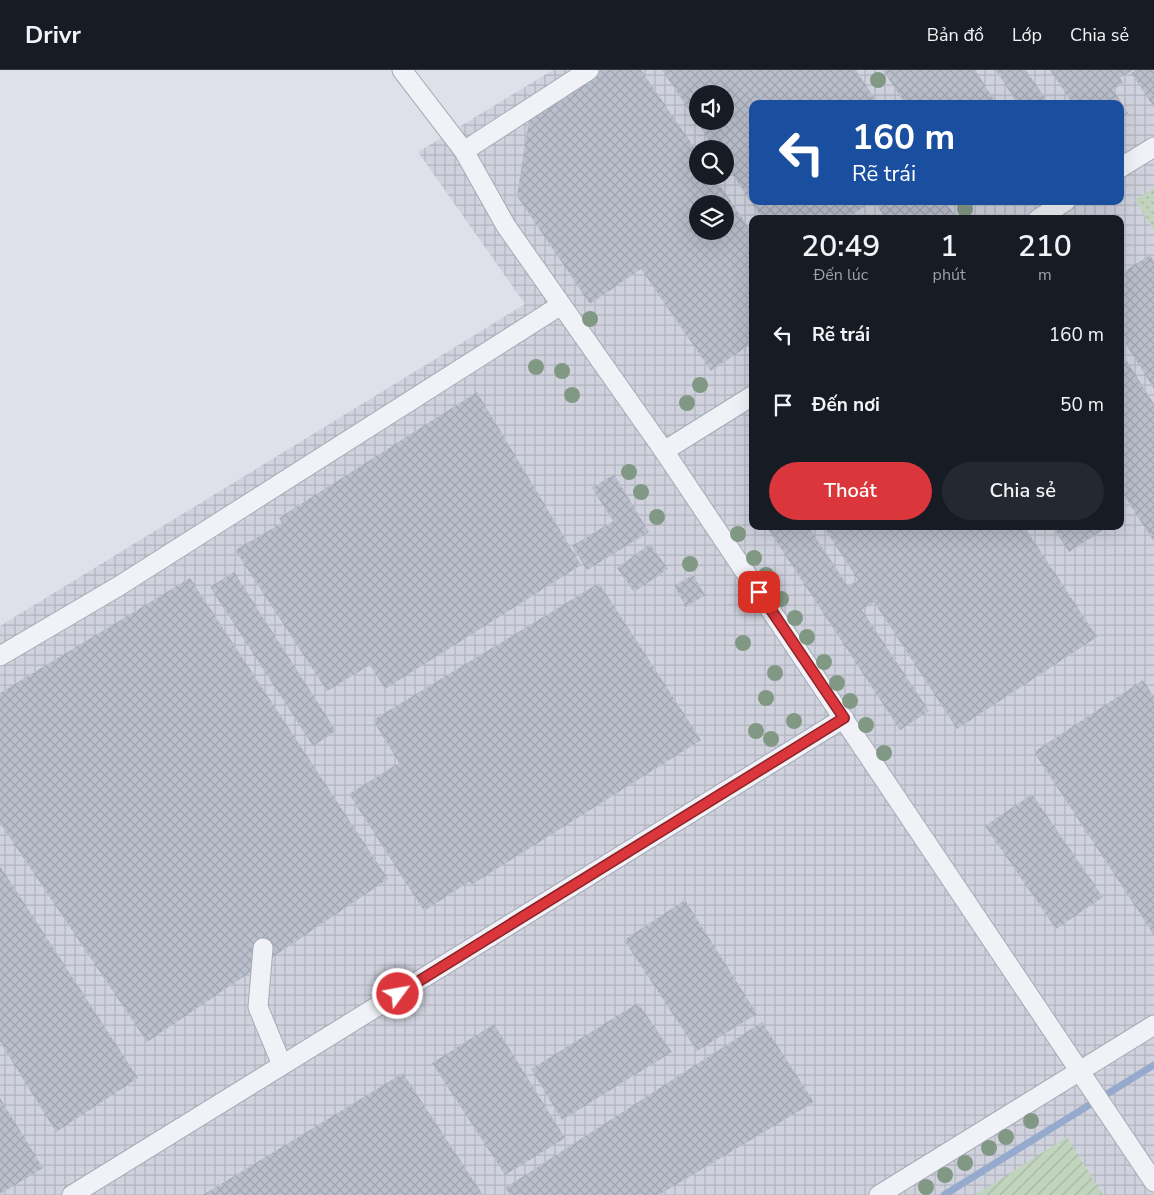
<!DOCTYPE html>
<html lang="vi">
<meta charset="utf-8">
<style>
:root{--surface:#171b24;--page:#242831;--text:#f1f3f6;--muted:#9ea1a6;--line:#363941;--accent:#db363c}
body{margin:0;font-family:"Nunito Sans",sans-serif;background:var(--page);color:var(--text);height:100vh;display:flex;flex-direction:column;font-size:19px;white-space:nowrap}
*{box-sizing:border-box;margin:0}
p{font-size:16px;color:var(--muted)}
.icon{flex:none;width:28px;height:28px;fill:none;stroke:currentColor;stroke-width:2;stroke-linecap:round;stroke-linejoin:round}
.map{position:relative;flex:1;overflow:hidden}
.drawer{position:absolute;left:749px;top:145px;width:375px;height:315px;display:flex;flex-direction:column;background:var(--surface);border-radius:10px;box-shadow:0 5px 20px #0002}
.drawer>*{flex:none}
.guide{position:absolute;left:749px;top:30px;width:375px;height:105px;border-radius:10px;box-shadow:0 5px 20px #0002;background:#1a4fa0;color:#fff;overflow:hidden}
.controls{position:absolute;left:689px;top:15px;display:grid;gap:10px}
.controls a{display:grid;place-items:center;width:45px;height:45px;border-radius:50%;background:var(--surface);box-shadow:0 5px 20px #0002;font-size:25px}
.pin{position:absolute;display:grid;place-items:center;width:42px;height:42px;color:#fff;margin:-21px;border-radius:10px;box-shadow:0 2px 8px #0006}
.me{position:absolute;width:55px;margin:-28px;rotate:58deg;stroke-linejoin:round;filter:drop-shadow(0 0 4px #0008)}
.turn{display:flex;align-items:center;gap:18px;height:105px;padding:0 20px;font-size:22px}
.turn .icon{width:65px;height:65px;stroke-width:2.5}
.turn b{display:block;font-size:35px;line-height:42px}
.eta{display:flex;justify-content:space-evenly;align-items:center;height:85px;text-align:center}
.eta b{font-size:30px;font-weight:600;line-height:35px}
.primary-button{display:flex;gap:10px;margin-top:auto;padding:10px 20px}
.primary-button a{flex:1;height:58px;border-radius:30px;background:var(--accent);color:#fff;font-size:20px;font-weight:600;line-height:58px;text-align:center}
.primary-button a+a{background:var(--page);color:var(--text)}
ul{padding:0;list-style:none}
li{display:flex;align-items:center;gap:15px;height:70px;padding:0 20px}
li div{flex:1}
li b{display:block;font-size:19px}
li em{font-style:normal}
header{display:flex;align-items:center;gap:30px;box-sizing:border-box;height:70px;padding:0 25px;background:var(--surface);border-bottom:1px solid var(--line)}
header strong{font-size:24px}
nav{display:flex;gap:28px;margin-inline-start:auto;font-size:18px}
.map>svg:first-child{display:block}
.industrial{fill:url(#industrial-grid);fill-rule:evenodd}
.grass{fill:url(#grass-dots)}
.garden{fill:url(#garden-furrows)}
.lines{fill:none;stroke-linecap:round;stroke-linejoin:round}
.stream{stroke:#95aacd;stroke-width:7}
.building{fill:url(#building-cross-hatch);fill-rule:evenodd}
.street-casing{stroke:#a7abb7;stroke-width:21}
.street{stroke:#f1f2f7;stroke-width:19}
.tree{fill:#819984}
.route-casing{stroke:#8e2327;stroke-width:12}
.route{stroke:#db363c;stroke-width:9}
</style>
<header>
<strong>Drivr</strong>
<nav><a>Bản đồ</a><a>Lớp</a><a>Chia sẻ</a></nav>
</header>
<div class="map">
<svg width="1154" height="1125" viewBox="0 0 1154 1125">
<defs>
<pattern id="industrial-grid" width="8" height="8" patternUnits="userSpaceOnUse" patternTransform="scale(1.25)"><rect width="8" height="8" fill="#d0d3de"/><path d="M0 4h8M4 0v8" fill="none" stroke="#b2b5c0"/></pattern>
<pattern id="grass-dots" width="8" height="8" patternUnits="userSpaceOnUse" patternTransform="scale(1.25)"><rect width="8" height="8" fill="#c1d4be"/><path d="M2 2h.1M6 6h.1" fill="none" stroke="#a6b6a4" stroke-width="1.8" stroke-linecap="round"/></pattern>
<pattern id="garden-furrows" width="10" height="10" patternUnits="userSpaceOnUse" patternTransform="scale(1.25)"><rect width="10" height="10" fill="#c1d4be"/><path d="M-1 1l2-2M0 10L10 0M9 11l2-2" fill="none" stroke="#a6b6a4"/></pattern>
<pattern id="building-cross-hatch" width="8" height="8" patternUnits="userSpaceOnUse" patternTransform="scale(1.25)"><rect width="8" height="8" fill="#babfcc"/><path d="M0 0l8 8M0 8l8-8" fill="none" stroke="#a0a4b0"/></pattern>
</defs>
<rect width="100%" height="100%" fill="#dee1e9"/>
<!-- industrial -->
<path class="industrial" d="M553 0H1154V1125H0V556L525 234 418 82ZM698 24H725V51H698ZM752 34H1120V131H752ZM698 79H725V106H698ZM698 134H725V161H698ZM752 149H1120V456H752Z"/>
<!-- grass -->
<path class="grass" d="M1154 118V160L1135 130Z"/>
<!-- garden -->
<path class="garden" d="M1067 1067 1103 1125H975Z"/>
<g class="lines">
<!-- stream -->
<path class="stream" d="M944 1125 1154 995"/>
</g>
<!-- building -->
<path class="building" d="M601 0H641L698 83V106H714L752 163V273L711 301 641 199 590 234 517 126 529 49ZM698 134H725V161H698Z
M662 0H856L878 34H752V131H872L846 149H762L725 93V79H715ZM698 24H725V51H698Z
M883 0H975L997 34H905Z
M998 0H1026L1049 34H1018L996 1Z
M1050 0H1133L1120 8 1123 13 1113 20 1128 43 1120 48V34H1073Z
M1136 0H1154V37L1131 3Z
M880 131H945L956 147 886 149 876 134Z
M1150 185 1154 191V319L1120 265V204Z
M1120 280 1154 334V472L1120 419Z
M477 322 581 495 385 619 370 595 327 621 235 480 282 453 279 448Z
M614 404 649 462 587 500 572 476 613 451 592 418Z
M766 456H808L848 516 858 510 823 456H1024L1097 567 957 659 874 532 862 540 929 641 900 660Z
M1052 456H1109L1069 482Z
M650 474 668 499 634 522 617 498Z
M234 502 336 661 313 676 210 517Z
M693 505 705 525 686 537 674 516Z
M190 508 388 809 147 972 0 753V623Z
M599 513 701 670 471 815 470 811 424 841 349 724 399 693 373 650Z
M1143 610 1154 627V865L1034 682Z
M1032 724 1103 827 1056 859 985 756Z
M0 796 138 1008 56 1062 0 972Z
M685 830 757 944 697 981 624 870Z
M638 933 672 982 562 1050 531 999Z
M762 952 814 1032 659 1125H510L505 1118Z
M494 954 565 1068 505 1105 432 993Z
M403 1003 483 1125H203Z
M0 1028 43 1098 0 1124Z"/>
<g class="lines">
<defs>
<path id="street" d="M402 0 464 81 506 156 664 381 1154 1112
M464 81 589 0
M1120 98 1154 77
M1038 149 1066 131
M664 381 752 326
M0 586 119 516 561 235
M263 878 258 937 282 995
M72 1125 844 648
M879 1125 1154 955"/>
</defs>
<!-- street casing -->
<use href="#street" class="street-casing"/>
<!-- street -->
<use href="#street" class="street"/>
</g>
<!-- trees -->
<g class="tree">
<circle cx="878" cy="10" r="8"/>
<circle cx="965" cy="139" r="8"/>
<circle cx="590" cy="249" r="8"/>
<circle cx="536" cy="297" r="8"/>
<circle cx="562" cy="301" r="8"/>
<circle cx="700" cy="315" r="8"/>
<circle cx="572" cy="325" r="8"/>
<circle cx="687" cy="333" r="8"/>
<circle cx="629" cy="402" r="8"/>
<circle cx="641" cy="422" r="8"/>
<circle cx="657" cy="447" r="8"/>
<circle cx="738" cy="464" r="8"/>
<circle cx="754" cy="488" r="8"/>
<circle cx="690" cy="494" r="8"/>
<circle cx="766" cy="505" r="8"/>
<circle cx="781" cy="529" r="8"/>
<circle cx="795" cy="548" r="8"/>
<circle cx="807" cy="567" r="8"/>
<circle cx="743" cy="573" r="8"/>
<circle cx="824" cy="592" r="8"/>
<circle cx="775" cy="603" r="8"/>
<circle cx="837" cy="613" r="8"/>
<circle cx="766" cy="628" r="8"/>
<circle cx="850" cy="631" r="8"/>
<circle cx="794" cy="651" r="8"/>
<circle cx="866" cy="655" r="8"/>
<circle cx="756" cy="661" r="8"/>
<circle cx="771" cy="669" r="8"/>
<circle cx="884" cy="683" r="8"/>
<circle cx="1031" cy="1051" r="8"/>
<circle cx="1006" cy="1067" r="8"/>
<circle cx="989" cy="1078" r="8"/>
<circle cx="965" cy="1093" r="8"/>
<circle cx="945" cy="1105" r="8"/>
<circle cx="926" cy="1117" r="8"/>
</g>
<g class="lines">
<defs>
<path id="route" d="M398 924 844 648 759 522"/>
</defs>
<!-- route casing -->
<use href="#route" class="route-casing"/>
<!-- route -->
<use href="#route" class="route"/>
</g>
</svg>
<div class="controls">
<a><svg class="icon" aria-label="sound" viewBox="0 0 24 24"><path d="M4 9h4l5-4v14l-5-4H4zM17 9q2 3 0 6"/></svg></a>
<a><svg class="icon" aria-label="search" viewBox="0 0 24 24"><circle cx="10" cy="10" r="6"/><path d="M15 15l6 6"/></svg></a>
<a><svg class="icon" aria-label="layers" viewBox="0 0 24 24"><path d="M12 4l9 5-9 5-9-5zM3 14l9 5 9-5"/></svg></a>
</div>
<div class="pin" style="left:759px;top:522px;background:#d93025"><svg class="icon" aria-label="arrive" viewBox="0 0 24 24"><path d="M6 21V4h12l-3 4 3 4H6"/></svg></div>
<svg class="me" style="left:398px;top:924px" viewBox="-20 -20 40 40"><circle r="17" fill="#db363c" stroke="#fff" stroke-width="3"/><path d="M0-11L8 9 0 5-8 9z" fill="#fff"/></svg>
<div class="guide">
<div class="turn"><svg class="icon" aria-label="left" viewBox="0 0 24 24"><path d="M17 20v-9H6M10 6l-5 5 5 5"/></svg><div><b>160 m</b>Rẽ trái</div></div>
</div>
<section class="drawer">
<div class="eta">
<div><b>20:49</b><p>Đến lúc</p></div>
<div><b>1</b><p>phút</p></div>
<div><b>210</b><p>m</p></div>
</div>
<ul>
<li><svg class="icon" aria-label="left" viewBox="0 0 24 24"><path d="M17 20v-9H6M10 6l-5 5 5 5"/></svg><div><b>Rẽ trái</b></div><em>160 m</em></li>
<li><svg class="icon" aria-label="arrive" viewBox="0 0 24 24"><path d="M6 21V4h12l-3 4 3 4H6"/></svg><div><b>Đến nơi</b></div><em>50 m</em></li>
</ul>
<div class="primary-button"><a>Thoát</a><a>Chia sẻ</a></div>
</section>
</div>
